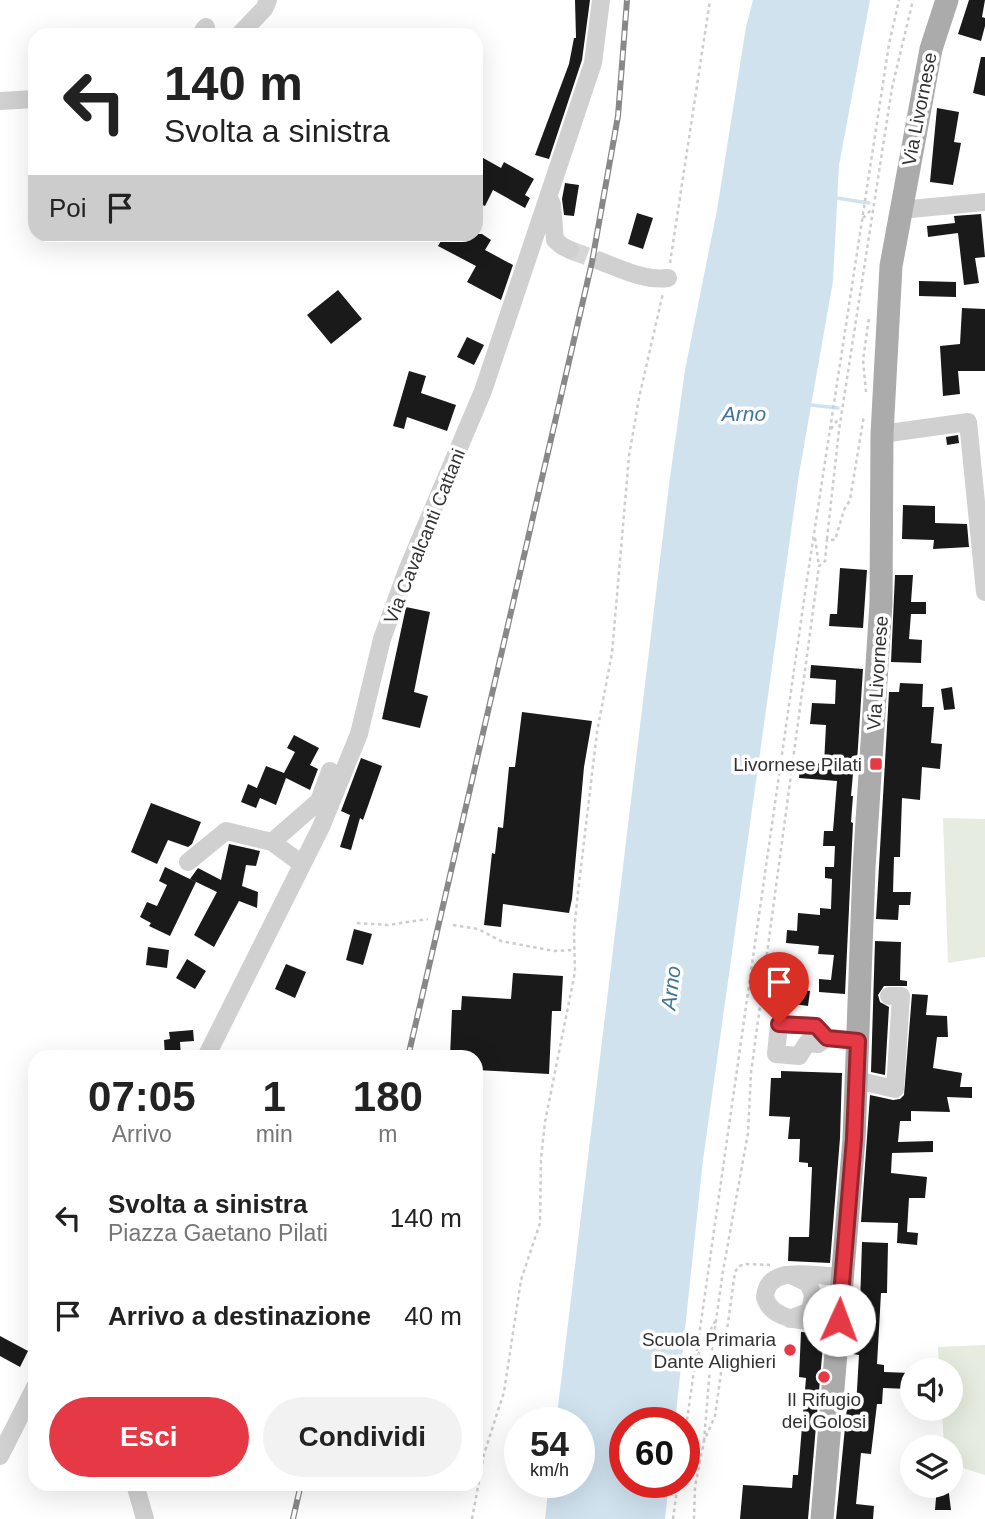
<!DOCTYPE html>
<html lang="it">
<style>
:root{--surface:#fff;--page:#f2f2f2;--text:#222;--muted:#767676;--accent:#e63946}
body{margin:0;font-family:Helvetica,sans-serif;background:var(--page);color:var(--text);height:100vh;display:flex;flex-direction:column;font-size:26px;white-space:nowrap}
*{box-sizing:border-box;margin:0}
p{font-size:23px;color:var(--muted)}
.icon{flex:none;width:38px;height:38px;fill:none;stroke:currentColor;stroke-width:2;stroke-linecap:round;stroke-linejoin:round}
.map{position:relative;flex:1;overflow:hidden}
.sheet{position:absolute;left:28px;top:1050px;width:455px;height:441px;display:flex;flex-direction:column;background:var(--surface);border-radius:21px;box-shadow:0 7px 28px #0002}
.sheet>*{flex:none}
.hud{position:absolute;left:28px;top:28px;width:455px;height:214px;border-radius:21px;box-shadow:0 7px 28px #0002;background:#fff;color:var(--text);overflow:hidden}
.fabs{position:absolute;left:900px;top:1358px;display:grid;gap:14px}
.fabs a{display:grid;place-items:center;width:63px;height:63px;border-radius:50%;background:var(--surface);box-shadow:0 7px 28px #0002;font-size:35px}
.speed{position:absolute;left:504px;top:1407px;display:flex;gap:14px;font-size:35px;font-weight:700;text-align:center}
.speed>*{display:grid;place-content:center;width:91px;height:91px;border-radius:50%;background:var(--surface);box-shadow:0 7px 28px #0002;line-height:1}
.speed small{font-size:18px;font-weight:400}
.speed .limit{border:10px solid #d22;background:#fff;color:#111}
.pin{position:absolute;display:grid;place-items:center;width:60px;height:60px;color:#fff;margin:-72px -30px;border-radius:50% 50% 50% 0;rotate:-45deg;box-shadow:0 0 7px #0007}
.pin .icon{rotate:45deg}
.me{position:absolute;width:77px;margin:-38px;rotate:2deg;stroke-linejoin:round;filter:drop-shadow(0 0 5px #0008)}
.turn{display:flex;align-items:center;gap:24px;height:147px;padding:0 21px;font-size:32px}
.turn .icon{width:91px;height:91px;stroke-width:2.5}
.turn b{display:block;font-size:49px;line-height:60px}
.then{display:flex;align-items:center;height:66px;padding:0 21px;background:#0003;gap:14px;font-size:26px}
.eta{display:flex;justify-content:space-evenly;align-items:center;height:119px;text-align:center}
.eta b{font-size:42px;font-weight:800;line-height:49px}
.cta{display:flex;gap:14px;margin-top:auto;padding:14px 21px}
.cta a{flex:1;height:80px;border-radius:42px;background:var(--accent);color:#fff;font-size:28px;font-weight:800;line-height:80px;text-align:center}
.cta a+a{background:var(--page);color:var(--text)}
ul{padding:0;list-style:none}
li{display:flex;align-items:center;gap:21px;height:98px;padding:0 21px}
li div{flex:1}
li b{display:block;font-size:26px}
li em{font-style:normal}
.map>svg:first-child{display:block}
.green{fill:#e6ecdf}
.water{fill:#cfe2ee}
.lines{fill:none;stroke-linecap:round;stroke-linejoin:round}
.stream{stroke:#cfe2ee;stroke-width:3.5}
.building{fill:#1a1a1a}
.minor-tunnel{stroke:#d6d6d6;stroke-width:18;stroke-dasharray:18 9;stroke-linecap:butt}
.path{stroke:#cdcdcd;stroke-width:2.5;stroke-dasharray:3.5 3.5;stroke-linecap:butt}
.minor{stroke:#d0d0d0;stroke-width:18}
.major{stroke:#ababab;stroke-width:23}
.rail-casing{stroke:#888;stroke-width:6}
.rail{stroke:#fff;stroke-width:3.5;stroke-dasharray:10;stroke-linecap:butt}
.route-casing{stroke:#96252e;stroke-width:18}
.route{stroke:#e63946;stroke-width:12}
.poi-dot{fill:#e63946;stroke:#fff;stroke-width:2.5}
.labels{text-anchor:middle;stroke-width:7;stroke-linejoin:round;paint-order:stroke}
.street-label{font-size:19px;fill:#333;stroke:#fff}
.poi-label{font-size:19px;fill:#333;stroke:#fff;text-anchor:end}
.water-label{font-size:21px;font-style:italic;fill:#3f7597;stroke:#fff}
</style>
<div class="map">
<svg width="985" height="1519" viewBox="0 0 985 1519">
<rect width="100%" height="100%" fill="#fff"/>
<!-- green -->
<path class="green" d="M943 818 985 819V957L948 963Z
M985 1345V1475L950 1464V1447H944L942 1409H950V1370H939L938 1347Z"/>
<!-- water -->
<path class="water" d="M753 0H870L839 165 833 281 799 474 703 1160 675 1423H625V1482H669L665 1519H545L549 1482H579V1423H556L669 485 685 370 717 210 746 27Z"/>
<g class="lines">
<!-- stream -->
<path class="stream" d="M837 198 869 203
M811 405 838 408"/>
</g>
<!-- building -->
<path class="building" d="M575 0H590L582 60 549 159 535 155 569 64 574 38H576Z
M969 0H985L982 17 985 18V26L981 41 958 34Z
M981 57H985V96L973 93Z
M937 108 959 112 954 142 961 143 953 185 930 182Z
M476 154 501 168 504 162 534 179 525 195 530 198 525 208 493 190 485 206 476 202Z
M565 183 579 185 574 216 564 215 562 199Z
M637 213 653 218 643 249 628 244Z
M981 214 985 257 975 258 979 283 964 285 958 233 928 237 927 226 955 223 954 216Z
M445 234H482L491 240 485 250 513 265 501 300 467 282 476 266 438 246Z
M919 281 956 282V297L919 296Z
M338 290 362 319 331 344 307 315Z
M962 308 985 309V371H958L960 394 943 396 940 346 960 344Z
M467 337 484 345 474 365 457 357Z
M409 371 426 376 421 393 456 405 447 431 407 417 404 429 393 426Z
M958 435 959 443 947 445 946 437Z
M903 505 935 506V523L967 524 969 547 933 549 934 540 902 539Z
M840 568 867 570 863 628 829 626 830 614H837Z
M895 575H913L911 602H926V614H911L909 639 922 640 921 663 891 662Z
M406 607 430 612 414 692 428 696 420 728 382 719Z
M811 665 863 669 857 762H854L851 796H853L851 822 853 823 845 994 819 992V979L831 980 834 955 818 954 819 946 786 943 787 930 797 931 798 913 820 915V908L831 909 832 879 825 878V867H834L835 846H823L824 831H833L837 781 799 778 800 762 824 764 826 725 810 724 812 703 835 704 836 680 810 678Z
M900 683 923 684 922 707H934L931 743 942 744 940 769 922 767 920 800 902 798 900 857H894L893 892H911L910 905H899L898 920 876 919 889 692H899Z
M952 687 955 709 944 710 941 689Z
M522 712 592 721 584 767 572 899 569 913 503 904 501 927 484 925 492 853 495 854 498 827 503 828 509 767H515Z
M294 735 319 748 310 765 318 769 310 790 286 778 276 805 260 798 256 808 241 802 248 784 257 788 266 766 284 773 295 752 287 748Z
M361 758 382 766 363 820 360 818 351 850 340 847 350 815 341 811Z
M151 803 201 822 192 844 188 847 168 840 157 864 131 852Z
M229 844 260 851 256 866 246 865 242 886 258 892 257 908 239 901 214 947 194 935 217 892 190 879 198 868 221 880Z
M165 867 196 882 170 936 149 926 151 923 140 917 147 902 157 906 167 885 159 881Z
M354 929 372 934 363 965 346 960Z
M875 941 901 942 900 980 907 981V986H884L878 995 880 1002 889 1007 885 1075 871 1072Z
M148 947 169 950 167 968 146 965Z
M187 959 206 971 195 989 176 978Z
M286 964 306 972 295 998 275 989Z
M513 973 563 976 561 1011H552L549 1074 476 1070V1057H450L452 1010H461L462 996 511 999Z
M789 988 810 991 808 1006 787 1003Z
M912 994 928 995 926 1015 947 1016 948 1037H937L933 1068 962 1073 960 1087H972V1098L947 1097 950 1112 911 1111V1121H900L898 1142 933 1141V1152L892 1153 891 1173 927 1177 925 1198H909L907 1232 918 1233 917 1245 897 1243 898 1223 861 1222 870 1095 893 1100 900 1099 904 1095Z
M193 1030 194 1041 180 1042 181 1057H165L164 1040 170 1039 169 1032Z
M781 1071 842 1073 840 1138 830 1263 788 1261 789 1237H809L812 1167H808V1163L799 1162 800 1139H788L790 1117 769 1116 771 1078H781Z
M862 1242 888 1243 887 1293H881L877 1364 884 1365V1372L911 1373 910 1389 883 1388 882 1404H877L871 1454 861 1453 856 1504 874 1506 873 1519H836L847 1407H856L859 1355 853 1354 856 1305H860Z
M801 1332 824 1333 808 1519H740L743 1485 792 1488 793 1475H798L806 1378 799 1377Z
M0 1336 28 1351 20 1367 0 1356Z
M937 1486H948L951 1510H935Z"/>
<g class="lines">
<!-- minor-tunnel -->
<path class="minor-tunnel" d="M570 250 600 261"/>
<!-- path -->
<path class="path" d="M863 218 873 208
M670 263 710 0
M866 392 863 360 869 318
M831 429 839 418
M815 538 819 566
M827 539 839 430 892 88 913 0
M357 923 388 925 428 919
M453 925 478 929 501 941 554 951 575 950
M698 1355 715 1321
M684 1441 806 586 889 44 899 0
M704 1441 711 1356 723 1271 748 1133 751 1073 819 566 825 561 827 539 835 540 844 510 850 500 864 415
M472 1519 484 1454 504 1392 521 1280 540 1223 541 1158 545 1122 575 972 574 932 578 892 597 732 612 653 629 456 639 398 663 293
M673 1519 678 1482
M694 1519 695 1486 704 1441 715 1416 735 1272 739 1266 746 1264 770 1265"/>
<!-- minor -->
<path class="minor" d="M200 35 206 27
M239 35 264 9 268 0
M0 101 35 99
M549 197 552 205 555 240 562 246 570 250
M900 210 985 202
M600 261C621 269 645 281 668 278
M882 434 968 422 985 592
M272 842 319 801 330 771
M188 862 226 831 272 842 302 864
M827 1038 816 1026 779 1024 776 1054 799 1056 807 1043 818 1044 827 1038 858 1041
M206 1057 321 827 359 734 382 639 408 568 483 391 593 63 601 0
M856 1080 895 1089 901 996H889
M790 1319 808 1312 811 1307 813 1295 808 1283 793 1276
M839 1320C816 1322 772 1324 765 1297 768 1262 817 1278 841 1276
M0 1456 35 1387
M135 1484 145 1519"/>
<!-- major -->
<path class="major" d="M822 1519 854 1139 864 868 881 603 882 434 891 266 931 49 947 0"/>
<defs>
<path id="rail" d="M408 1057 592 262 618 116 627 0
M293 1519 301 1484"/>
</defs>
<!-- rail casing -->
<use href="#rail" class="rail-casing"/>
<!-- rail -->
<use href="#rail" class="rail"/>
</g>
<g class="lines">
<defs>
<path id="route" d="M779 1024 816 1026 827 1038 858 1041 854 1139 839 1320"/>
</defs>
<!-- route casing -->
<use href="#route" class="route-casing"/>
<!-- route -->
<use href="#route" class="route"/>
</g>
<!-- markers -->
<g class="poi-dot">
<rect x="869" y="757" width="14" height="14" rx="3.5"/>
<circle cx="790" cy="1350" r="7"/>
<circle cx="824" cy="1377" r="7"/>
</g>
<g class="labels">
<!-- street labels -->
<g class="street-label">
<text transform="translate(919 109) rotate(-79)" y="7">Via Livornese</text>
<text transform="translate(424 536) rotate(-68)" y="7">Via Cavalcanti Cattani</text>
<text transform="translate(877 673) rotate(-86)" y="7">Via Livornese</text>
</g>
<!-- poi labels -->
<g class="poi-label">
<text x="862" y="771">Livornese Pilati</text>
<text x="776" y="1346">Scuola Primaria<tspan x="776" dy="22">Dante Alighieri</tspan></text>
<text x="824" y="1406" text-anchor="middle">Il Rifugio<tspan x="824" dy="22">dei Golosi</tspan></text>
</g>
<!-- water labels -->
<g class="water-label">
<text x="744" y="421">Arno</text>
<text transform="translate(671 988) rotate(-83)" y="7">Arno</text>
</g>
</g>
</svg>
<div class="fabs">
<a><svg class="icon" aria-label="sound" viewBox="0 0 24 24"><path d="M4 9h4l5-4v14l-5-4H4zM17 9q2 3 0 6"/></svg></a>
<a><svg class="icon" aria-label="layers" viewBox="0 0 24 24"><path d="M12 4l9 5-9 5-9-5zM3 14l9 5 9-5"/></svg></a>
</div>
<div class="speed"><div>54<small>km/h</small></div><div class="limit">60</div></div>
<div class="pin" style="left:779px;top:1024px;background:#d93025"><svg class="icon" aria-label="arrive" viewBox="0 0 24 24"><path d="M6 21V4h12l-3 4 3 4H6"/></svg></div>
<svg class="me" style="left:839px;top:1320px" viewBox="-20 -20 40 40"><circle r="19" fill="#fff"/><path d="M0-13L10 11 0 6-10 11z" fill="#e63946"/></svg>
<div class="hud">
<div class="turn"><svg class="icon" aria-label="left" viewBox="0 0 24 24"><path d="M17 20v-9H6M10 6l-5 5 5 5"/></svg><div><b>140 m</b>Svolta a sinistra</div></div>
<div class="then">Poi<svg class="icon" aria-label="arrive" viewBox="0 0 24 24"><path d="M6 21V4h12l-3 4 3 4H6"/></svg></div>
</div>
<section class="sheet">
<div class="eta">
<div><b>07:05</b><p>Arrivo</p></div>
<div><b>1</b><p>min</p></div>
<div><b>180</b><p>m</p></div>
</div>
<ul>
<li><svg class="icon" aria-label="left" viewBox="0 0 24 24"><path d="M17 20v-9H6M10 6l-5 5 5 5"/></svg><div><b>Svolta a sinistra</b><p>Piazza Gaetano Pilati</p></div><em>140 m</em></li>
<li><svg class="icon" aria-label="arrive" viewBox="0 0 24 24"><path d="M6 21V4h12l-3 4 3 4H6"/></svg><div><b>Arrivo a destinazione</b></div><em>40 m</em></li>
</ul>
<div class="cta"><a>Esci</a><a>Condividi</a></div>
</section>
</div>
